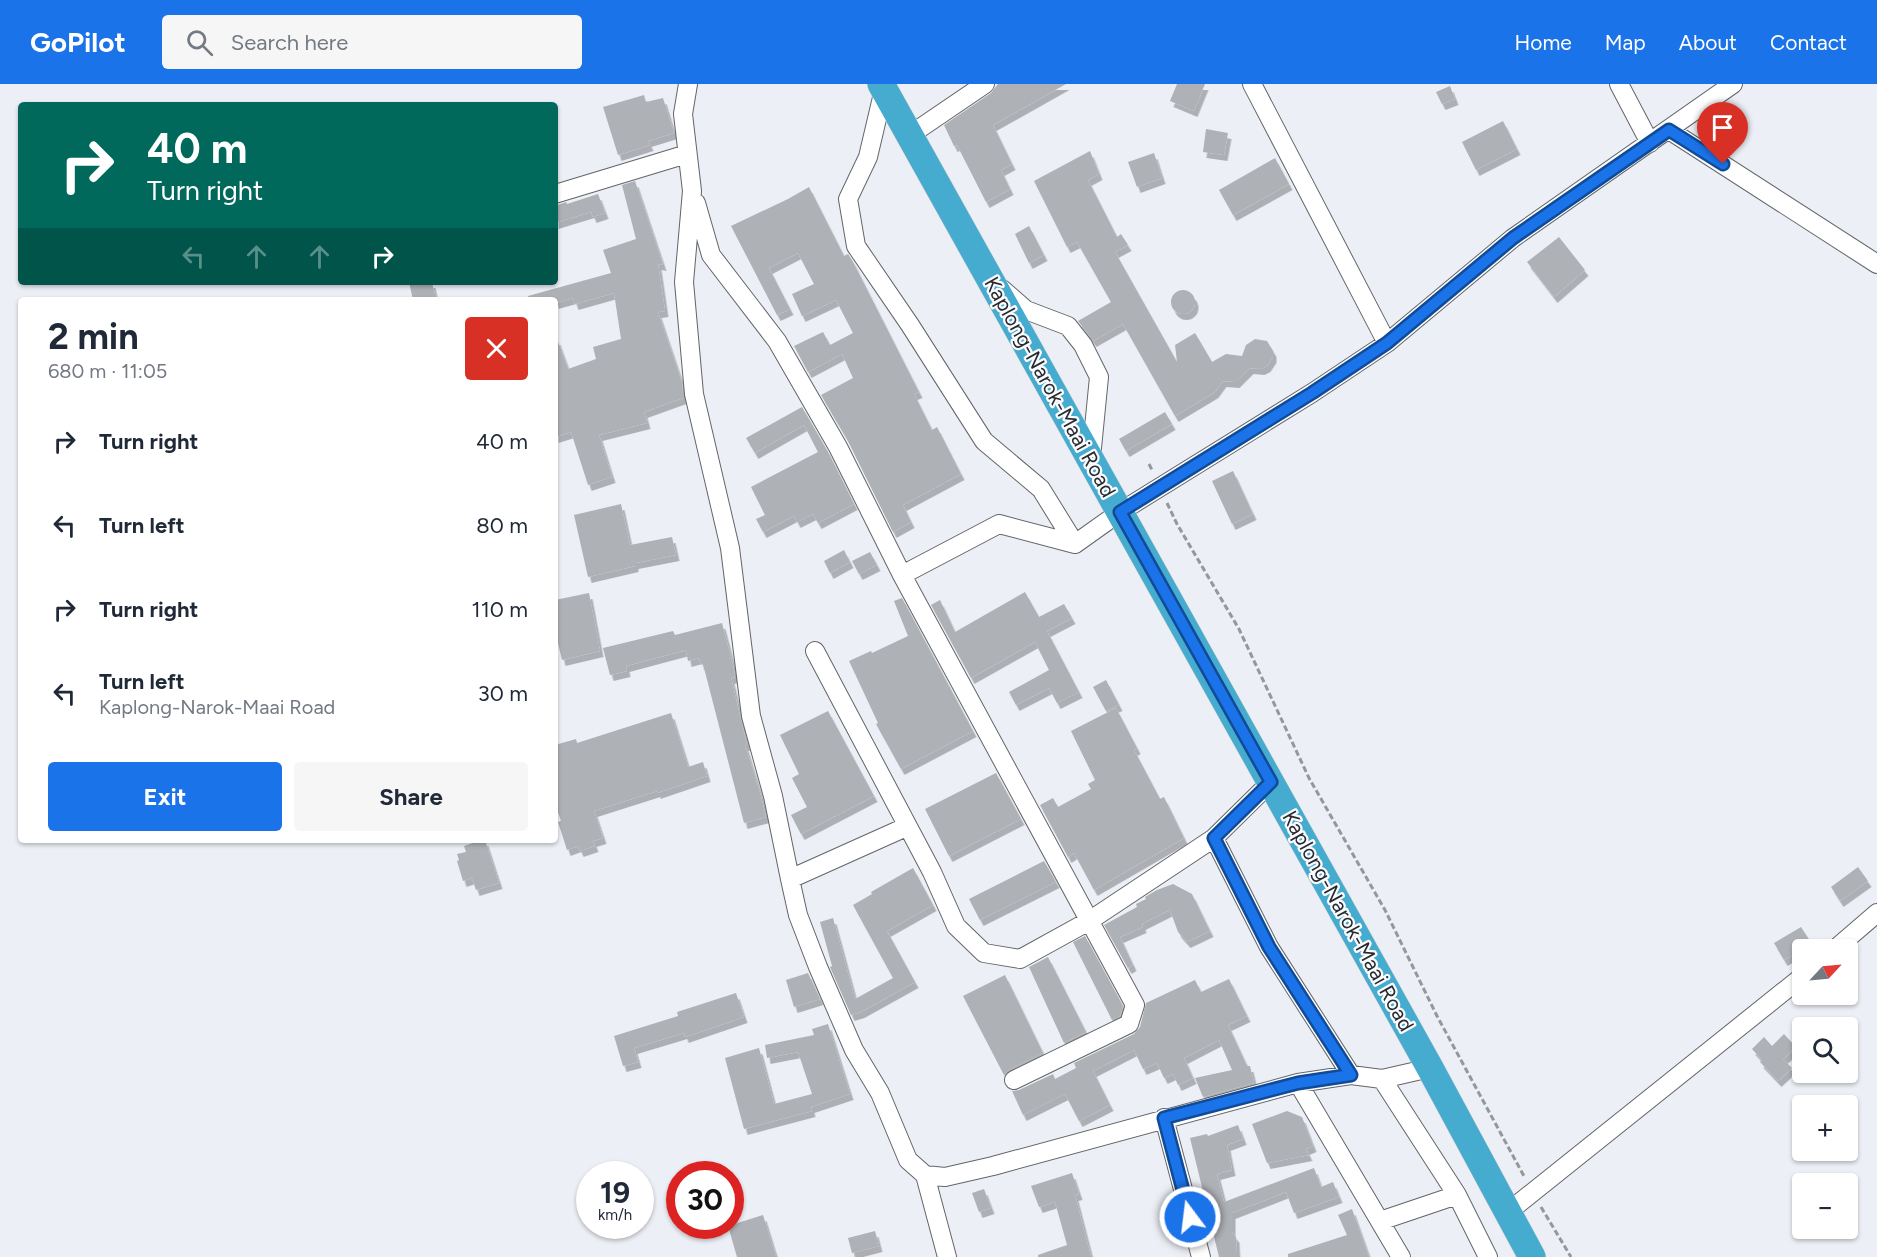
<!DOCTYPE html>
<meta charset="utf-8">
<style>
:root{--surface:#fff;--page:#f6f6f7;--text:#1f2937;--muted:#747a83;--accent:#1a73e8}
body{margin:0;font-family:Figtree,sans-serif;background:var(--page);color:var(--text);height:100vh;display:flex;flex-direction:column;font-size:22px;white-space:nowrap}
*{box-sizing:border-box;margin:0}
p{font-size:20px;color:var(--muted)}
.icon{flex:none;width:33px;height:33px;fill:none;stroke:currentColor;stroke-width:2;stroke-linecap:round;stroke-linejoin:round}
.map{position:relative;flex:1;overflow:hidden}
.sheet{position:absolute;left:18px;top:213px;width:540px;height:546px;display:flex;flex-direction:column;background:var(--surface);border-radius:6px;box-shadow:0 2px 4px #0004}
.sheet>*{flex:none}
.banner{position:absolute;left:18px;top:18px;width:540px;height:183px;border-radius:6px;box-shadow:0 2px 4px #0004;background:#00695c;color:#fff;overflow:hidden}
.needle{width:39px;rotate:64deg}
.fabs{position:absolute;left:1792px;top:855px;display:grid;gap:12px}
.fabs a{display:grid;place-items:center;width:66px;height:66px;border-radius:6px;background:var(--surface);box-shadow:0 2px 4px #0004;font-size:30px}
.speed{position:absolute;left:576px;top:1077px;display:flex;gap:12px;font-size:30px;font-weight:700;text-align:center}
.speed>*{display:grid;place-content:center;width:78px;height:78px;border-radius:50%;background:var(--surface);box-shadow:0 2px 4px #0004;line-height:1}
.speed small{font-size:15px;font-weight:400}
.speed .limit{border:9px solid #d22;background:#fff;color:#111}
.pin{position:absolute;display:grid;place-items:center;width:51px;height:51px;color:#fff;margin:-62px -26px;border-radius:50% 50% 50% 0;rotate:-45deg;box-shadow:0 0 6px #0007}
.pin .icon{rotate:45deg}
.me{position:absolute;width:66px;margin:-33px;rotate:345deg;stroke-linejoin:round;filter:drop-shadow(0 0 4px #0008)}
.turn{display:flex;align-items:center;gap:21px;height:126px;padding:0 30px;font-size:27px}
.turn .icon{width:78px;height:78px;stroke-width:2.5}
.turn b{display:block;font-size:42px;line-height:51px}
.lanes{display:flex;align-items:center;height:57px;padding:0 30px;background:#0003;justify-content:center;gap:30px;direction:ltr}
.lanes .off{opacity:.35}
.round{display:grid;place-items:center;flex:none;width:63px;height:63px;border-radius:6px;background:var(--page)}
.overview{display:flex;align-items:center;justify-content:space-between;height:102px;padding:0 30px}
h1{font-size:36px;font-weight:700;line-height:45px}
.primary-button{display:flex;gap:12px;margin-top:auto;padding:12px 30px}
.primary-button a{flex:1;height:69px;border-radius:6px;background:var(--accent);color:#fff;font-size:24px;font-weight:700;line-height:69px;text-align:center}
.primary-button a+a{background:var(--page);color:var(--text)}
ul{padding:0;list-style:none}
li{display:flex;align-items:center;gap:18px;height:84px;padding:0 30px}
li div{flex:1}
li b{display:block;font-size:22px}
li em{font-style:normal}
header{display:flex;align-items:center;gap:36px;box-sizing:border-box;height:84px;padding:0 30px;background:var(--accent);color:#fff}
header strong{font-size:28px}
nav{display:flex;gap:33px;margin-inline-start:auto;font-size:21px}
.search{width:420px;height:54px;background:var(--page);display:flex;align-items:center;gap:15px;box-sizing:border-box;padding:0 21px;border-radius:6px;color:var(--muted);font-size:22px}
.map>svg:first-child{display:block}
.building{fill:#aeb1b6;filter:url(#shadow)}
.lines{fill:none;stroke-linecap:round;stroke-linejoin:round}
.minor-casing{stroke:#626569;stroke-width:20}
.highway-casing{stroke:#cbcccc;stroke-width:28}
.path{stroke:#94979b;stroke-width:3;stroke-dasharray:6 3;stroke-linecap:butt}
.minor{stroke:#fff;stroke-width:18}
.highway{stroke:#45abcf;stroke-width:27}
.route-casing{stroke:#114b97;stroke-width:15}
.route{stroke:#1a73e8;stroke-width:10}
.labels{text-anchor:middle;stroke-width:4.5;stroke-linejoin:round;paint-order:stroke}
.street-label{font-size:21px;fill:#282a2c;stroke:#fbfcff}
</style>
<header>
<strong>GoPilot</strong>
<div class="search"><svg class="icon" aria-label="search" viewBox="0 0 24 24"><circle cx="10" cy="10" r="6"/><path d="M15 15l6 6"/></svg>Search here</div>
<nav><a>Home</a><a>Map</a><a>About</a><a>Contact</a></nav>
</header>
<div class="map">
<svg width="1877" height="1173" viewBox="0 0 1877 1173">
<defs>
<filter id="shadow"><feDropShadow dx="3.5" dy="6" stdDeviation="0" flood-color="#0004"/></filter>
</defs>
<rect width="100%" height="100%" fill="#eceff5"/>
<!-- building -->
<path class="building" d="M998 0H1066L993 41 1012 80 1001 86 1010 105 986 118 957 61 954 62 944 41 991 9Z
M1177 0H1205L1194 27 1170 17Z
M1450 2 1455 15 1442 20 1436 8Z
M644 11 646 18 663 14 674 49 648 57 650 61 618 71 603 23Z
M1503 37 1517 65 1476 86 1462 58Z
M1206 45 1228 49 1224 71 1203 68Z
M1090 67 1099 90 1088 96 1117 153 1121 150 1128 161 1115 168 1177 278 1175 261 1195 249 1212 278 1226 270 1242 272 1246 261 1255 255 1267 257 1273 267V273L1267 282 1261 285 1250 284 1236 298 1223 297 1215 308 1175 332 1123 240 1093 257 1078 237 1111 218 1077 158 1067 163 1034 97Z
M1154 69 1162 94 1137 103 1128 78Z
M1275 74 1289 100 1233 131 1219 106Z
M635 97 663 181 658 180 665 227 658 228 682 299 683 314 644 328 647 339 599 351 612 393 588 401 571 348 555 353V255H557L568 285 596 275 593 263 621 255 614 209 575 220 573 214 555 219V216H528V212L611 189 603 166 636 155 622 101Z
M809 103 844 172 848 170 852 176 919 308 914 310 932 346 937 343 961 390 903 421 911 438 893 448 848 357 821 311 853 294 842 270 808 288 794 262 823 248 830 261 853 249 836 216 802 232 792 210 814 200 798 169 769 184 790 225 777 231 731 142 788 115Z
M598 110 605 129 593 133 591 128 555 139V122L566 118 567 120Z
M1029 142 1044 171 1029 179 1015 150Z
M1559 153 1585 186 1554 213 1527 178Z
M409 198H432L436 216H413Z
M1171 218a12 12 0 1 1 24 0a12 12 0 1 1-24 0Z
M802 323 828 368 854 420 818 439 813 430 797 438 794 432 763 448 756 435 765 431 751 403 818 368 804 341 755 369 746 354Z
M1165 328 1172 340 1126 367 1119 355Z
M1233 387 1253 430 1232 440 1212 397Z
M621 420 630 461 672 453 676 471 635 479V482L588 493 574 431Z
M844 466 850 478 830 489 824 477Z
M870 468 877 481 859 490 852 477Z
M1025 508 1039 533 1064 520 1072 534 1047 547 1079 608 1057 619 1049 604 1016 621 1009 608 1049 586 1035 558 971 594 931 521 940 516 955 548Z
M589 509 600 567 562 576 555 547V516Z
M902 514 973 647 901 685 876 640 878 639 849 577 871 567 872 569 908 552 894 517Z
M722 539 733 581 735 593 731 594 747 661H745L760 709 766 733 744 739 703 580 701 581 699 574 688 577 686 566 626 582 627 587 610 591 603 564 673 547 675 551Z
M1106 596 1119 621 1106 627 1093 603Z
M1116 624 1137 664 1134 666 1160 715 1164 713 1184 754 1094 806 1074 769 1068 773 1040 721 1053 714 1058 723 1091 705 1088 700 1095 696 1071 647Z
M828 627 874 712 801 750 791 731 807 723 792 694 799 690 780 651Z
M671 629 688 683 703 678 707 692 657 709V707L594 727 603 754 593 757 595 762 580 767 578 762 567 766 558 738 561 737 555 720V661L576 655 577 659Z
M996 689 1021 735 949 772 925 725Z
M482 756H485L499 799 476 806 472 794 463 797 457 777 459 776 457 770 466 768 464 762Z
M1044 777 1056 798 980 836 969 815Z
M1858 783 1868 797 1840 817 1831 803Z
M913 784 933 821 887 847 915 898 861 928 851 931 830 883 832 882 820 838 833 834 855 915 893 894 853 821 872 810 871 808Z
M1173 800 1192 810 1210 847 1187 858 1178 848 1170 826 1142 840 1143 843 1120 853 1133 881 1128 884 1104 841 1137 823 1136 820 1146 815 1145 813 1157 806Z
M1801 843 1812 860 1784 876 1774 859Z
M1085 852 1123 922 1120 932 1112 936 1073 858Z
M1048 873 1086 948 1064 959 1029 883Z
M808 889 820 915 794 923 786 896Z
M1005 891 1043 969 1009 986 1004 991 963 912Z
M1229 895 1247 932 1228 941 1247 982H1250L1254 999 1203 1013 1195 994 1232 986 1219 956 1184 974 1193 994 1178 1001 1173 990 1164 994 1157 979 1143 985 1134 966 1093 987 1110 1021 1079 1037 1065 1010 1023 1031 1012 1007 1019 1006 1053 990 1055 995 1076 984 1074 979 1134 950 1140 943 1146 919 1195 896 1201 908Z
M736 909 744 933 685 953 684 949 634 964 638 978 623 982 614 952 678 932 677 928Z
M828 940 850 1010 811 1023 812 1027 744 1045 725 974 759 964 774 1020 812 1010 798 968 767 974 765 961 814 951 812 945Z
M1784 950 1796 963 1783 975 1792 984 1778 997 1760 978 1762 976 1752 965 1764 953 1772 962Z
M1287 1027 1302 1033 1313 1062 1306 1065 1309 1071 1267 1079 1252 1040Z
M1238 1041 1243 1055 1227 1061 1232 1086 1217 1090 1224 1118 1314 1084 1321 1103 1333 1098 1339 1113 1294 1129 1286 1108 1232 1129V1148L1236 1153 1237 1173H1219L1190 1054 1207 1050 1208 1052Z
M1072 1089 1079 1110 1075 1111 1091 1173H1038V1171L1067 1161 1055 1118 1039 1123 1031 1102Z
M984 1105 991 1124 979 1128 972 1109Z
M1352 1125 1369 1173H1288V1170L1347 1151 1338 1131Z
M763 1131 776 1173H737L728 1142Z
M875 1147 879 1162 852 1169 848 1154Z"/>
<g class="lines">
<defs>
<path id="minor" d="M688 0 683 30 692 107 684 198 694 310 730 464 751 632 773 712 790 795 906 743
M1252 0 1387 259
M1619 0 1650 59
M884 5 868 73 848 115 856 162 910 241 984 357 1041 405 1075 460 1120 428 1312 309 1387 259 1513 154 1733 0
M1669 46 1877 180
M910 51 985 0
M555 110 687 70
M696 119 711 171 777 257 838 363 902 491 999 440 1075 460
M1002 205 1026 226 1068 242 1083 261 1099 293 1091 374
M902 491 1135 921 1129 940 1014 996
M815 567 932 788 956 842 984 869 1020 875 1089 837 1214 754 1271 698
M1214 754 1269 863 1351 991
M790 795 798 831 818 883 854 966 880 1009 908 1076 925 1091 945 1093 993 1082 1298 999 1351 991 1382 995 1430 984
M1834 866 1877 829
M1382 995 1457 1111 1488 1173
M1298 999 1401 1173
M1164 1034 1201 1173
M925 1091 947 1173
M1508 1128 1803 892
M1380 1137 1457 1111"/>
<path id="highway" d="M881 0 1430 984 1532 1173"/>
</defs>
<!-- minor casing -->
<use href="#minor" class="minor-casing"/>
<!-- highway casing -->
<use href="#highway" class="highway-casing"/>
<!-- path -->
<path class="path" d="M1149 380 1153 388
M1167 419 1177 440 1239 545 1309 694 1385 826 1437 932 1525 1094
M1541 1123 1571 1173"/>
<!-- minor -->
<use href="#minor" class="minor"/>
<!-- highway -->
<use href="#highway" class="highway"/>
</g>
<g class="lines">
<defs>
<path id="route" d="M1190 1133 1164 1034 1298 999 1351 991 1269 863 1214 754 1271 698 1120 428 1312 309 1387 259 1513 154 1669 46 1723 80"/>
</defs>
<!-- route casing -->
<use href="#route" class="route-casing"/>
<!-- route -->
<use href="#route" class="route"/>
</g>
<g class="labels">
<!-- street labels -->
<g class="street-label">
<text transform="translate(1050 303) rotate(61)" y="7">Kaplong-Narok-Maai Road</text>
<text transform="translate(1348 837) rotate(61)" y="7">Kaplong-Narok-Maai Road</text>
</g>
</g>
</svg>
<div class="fabs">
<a><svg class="needle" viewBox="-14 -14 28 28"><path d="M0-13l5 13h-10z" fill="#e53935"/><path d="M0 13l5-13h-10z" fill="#747a83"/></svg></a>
<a><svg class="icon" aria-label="search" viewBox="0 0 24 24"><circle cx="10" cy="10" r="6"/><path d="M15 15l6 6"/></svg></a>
<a>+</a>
<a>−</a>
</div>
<div class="speed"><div>19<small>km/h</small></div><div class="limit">30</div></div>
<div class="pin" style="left:1723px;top:80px;background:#d93025"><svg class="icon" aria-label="arrive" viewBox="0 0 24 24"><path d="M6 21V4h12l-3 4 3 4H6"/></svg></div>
<svg class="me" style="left:1190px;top:1133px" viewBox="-20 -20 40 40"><circle r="17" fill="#1a73e8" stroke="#fff" stroke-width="3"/><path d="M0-11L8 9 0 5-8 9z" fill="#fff"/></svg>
<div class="banner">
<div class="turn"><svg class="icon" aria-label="right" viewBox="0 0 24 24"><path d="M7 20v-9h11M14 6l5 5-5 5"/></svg><div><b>40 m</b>Turn right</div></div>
<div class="lanes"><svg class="icon off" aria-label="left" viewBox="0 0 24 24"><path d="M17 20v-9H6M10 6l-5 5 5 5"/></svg><svg class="icon off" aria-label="ahead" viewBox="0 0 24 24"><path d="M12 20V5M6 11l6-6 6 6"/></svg><svg class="icon off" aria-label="ahead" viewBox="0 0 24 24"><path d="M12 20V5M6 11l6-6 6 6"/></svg><svg class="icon" aria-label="right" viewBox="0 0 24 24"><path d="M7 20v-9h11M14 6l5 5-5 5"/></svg></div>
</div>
<section class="sheet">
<div class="overview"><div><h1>2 min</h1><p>680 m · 11:05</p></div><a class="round" style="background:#d93025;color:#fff"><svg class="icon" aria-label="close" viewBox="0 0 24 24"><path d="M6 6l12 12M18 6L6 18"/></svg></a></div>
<ul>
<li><svg class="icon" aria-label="right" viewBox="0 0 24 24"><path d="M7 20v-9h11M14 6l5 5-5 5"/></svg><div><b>Turn right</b></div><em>40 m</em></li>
<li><svg class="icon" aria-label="left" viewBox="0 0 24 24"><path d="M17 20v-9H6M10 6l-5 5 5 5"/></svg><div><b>Turn left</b></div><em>80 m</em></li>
<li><svg class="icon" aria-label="right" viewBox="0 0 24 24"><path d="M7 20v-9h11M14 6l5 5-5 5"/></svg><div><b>Turn right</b></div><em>110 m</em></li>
<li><svg class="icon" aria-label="left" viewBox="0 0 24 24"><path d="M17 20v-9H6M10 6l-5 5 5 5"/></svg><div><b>Turn left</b><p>Kaplong-Narok-Maai Road</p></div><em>30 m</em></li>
</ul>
<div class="primary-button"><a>Exit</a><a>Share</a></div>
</section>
</div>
